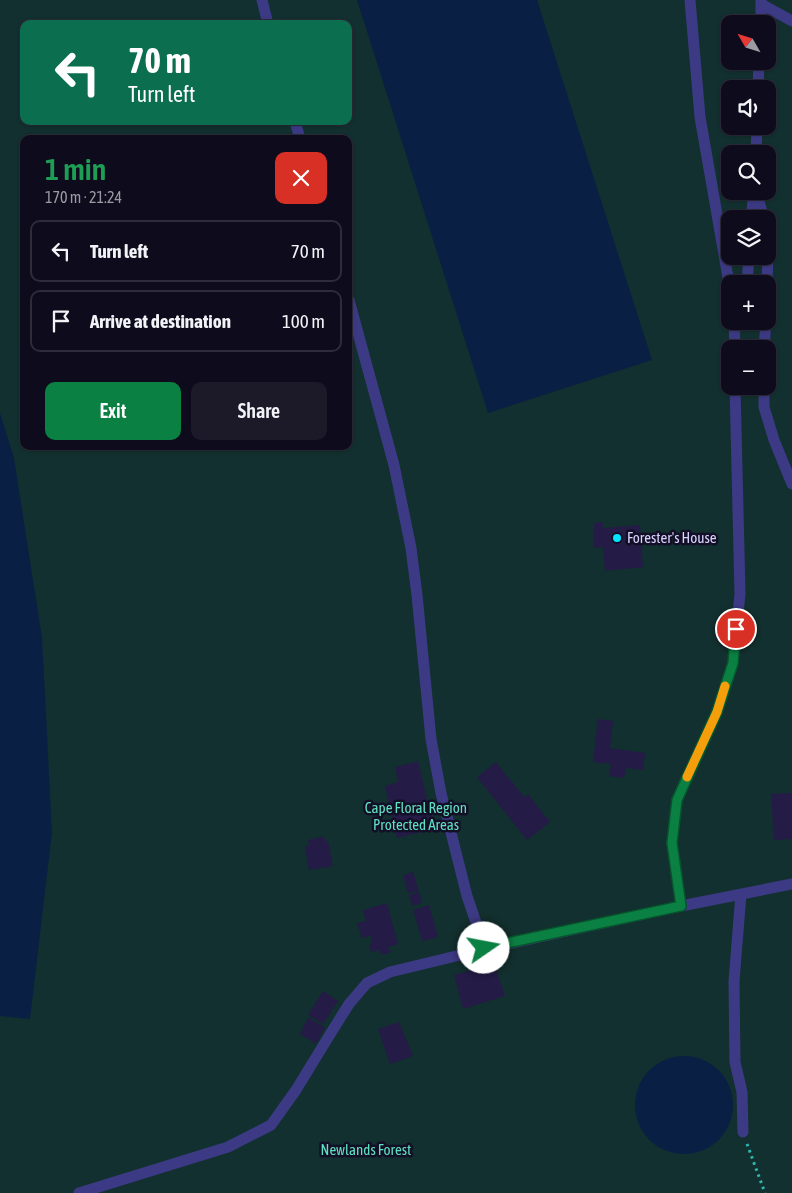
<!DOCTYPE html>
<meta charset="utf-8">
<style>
:root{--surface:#0e0b1c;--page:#1c1929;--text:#f1f3f6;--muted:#9b9ba3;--line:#2e2b3b;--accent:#0b8043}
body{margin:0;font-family:"Asap Condensed",sans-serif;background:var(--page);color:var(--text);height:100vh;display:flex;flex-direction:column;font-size:19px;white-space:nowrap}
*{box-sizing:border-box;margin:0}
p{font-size:16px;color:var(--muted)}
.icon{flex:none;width:28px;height:28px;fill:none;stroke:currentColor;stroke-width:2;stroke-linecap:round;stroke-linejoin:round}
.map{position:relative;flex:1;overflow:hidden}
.panel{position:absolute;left:20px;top:135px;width:332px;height:315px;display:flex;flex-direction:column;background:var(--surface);border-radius:10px;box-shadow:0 1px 4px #0004,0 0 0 1px var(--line)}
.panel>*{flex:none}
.banner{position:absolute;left:20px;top:20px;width:332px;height:105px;border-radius:10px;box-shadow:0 1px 4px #0004,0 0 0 1px var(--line);background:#0b6e4f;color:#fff;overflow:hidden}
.needle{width:32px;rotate:309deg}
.tools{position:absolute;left:721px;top:15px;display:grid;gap:10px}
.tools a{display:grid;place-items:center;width:55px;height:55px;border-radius:10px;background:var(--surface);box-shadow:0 1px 4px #0004,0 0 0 1px var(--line);font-size:25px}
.pin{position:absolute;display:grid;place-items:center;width:42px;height:42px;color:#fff;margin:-21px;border:2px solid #fff;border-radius:50%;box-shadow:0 1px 5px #0007}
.me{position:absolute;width:55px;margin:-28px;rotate:78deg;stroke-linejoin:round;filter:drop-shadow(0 0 4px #0008)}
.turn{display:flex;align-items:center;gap:18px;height:105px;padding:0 25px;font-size:22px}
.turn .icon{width:65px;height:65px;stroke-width:2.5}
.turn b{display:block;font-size:35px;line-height:42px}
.round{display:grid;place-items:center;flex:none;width:52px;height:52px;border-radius:10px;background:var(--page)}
.overview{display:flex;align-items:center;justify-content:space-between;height:85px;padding:0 25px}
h1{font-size:30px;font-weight:600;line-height:38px;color:#1e9e55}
.action{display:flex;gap:10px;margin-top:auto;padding:10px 25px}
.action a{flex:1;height:58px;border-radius:10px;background:var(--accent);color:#fff;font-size:20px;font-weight:600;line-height:58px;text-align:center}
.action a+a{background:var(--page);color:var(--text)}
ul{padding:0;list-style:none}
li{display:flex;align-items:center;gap:15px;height:62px;margin:0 10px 8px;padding:0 15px;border:2px solid var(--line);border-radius:10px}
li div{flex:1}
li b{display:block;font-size:19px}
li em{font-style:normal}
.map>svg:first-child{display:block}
.green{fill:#12302f;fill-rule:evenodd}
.water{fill:#0a1f44}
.building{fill:#241b47}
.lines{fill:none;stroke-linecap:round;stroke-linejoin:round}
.path{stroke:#2fb8b0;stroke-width:3;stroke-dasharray:2.5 4;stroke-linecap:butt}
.service{stroke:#3d3a85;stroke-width:11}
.route-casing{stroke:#07532c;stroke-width:12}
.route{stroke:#0b8043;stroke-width:9}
.slow{stroke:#f59e0b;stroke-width:9}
.poi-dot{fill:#00e5ff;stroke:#130f26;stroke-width:2}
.labels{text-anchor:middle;stroke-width:5;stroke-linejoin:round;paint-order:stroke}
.poi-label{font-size:15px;fill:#d9d4ff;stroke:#130f26;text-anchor:start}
.park-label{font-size:15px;fill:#5fe0c0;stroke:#130f26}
</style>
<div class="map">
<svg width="792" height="1193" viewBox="0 0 792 1193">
<rect width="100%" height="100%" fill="#130f26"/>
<!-- green -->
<path class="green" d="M0 0H792V1193H0ZM24 24H349V121H24ZM730 24H768V61H730ZM730 89H768V126H730ZM24 139H349V446H24ZM730 154H768V191H730ZM730 219H768V256H730ZM730 284H768V321H730ZM730 349H768V386H730Z"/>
<!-- water -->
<path class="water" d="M357 0H537L652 360 488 413Z
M0 413 14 458 42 638 52 832 30 1019 0 1016Z
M635 1105a49 49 0 1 1 98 0a49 49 0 1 1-98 0Z"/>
<!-- building -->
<path class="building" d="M603 522V528L640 525 643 567 605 571 603 547 594 548 593 529H594V523Z
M598 719 613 721 610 748 645 753 643 770 626 768 624 778 609 776 611 764 593 762Z
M418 761 434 829 397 838 385 786 398 782 395 767Z
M496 762 524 797 528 794 550 822 527 840 477 777Z
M792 793V839L774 840 771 794Z
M324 836 325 842 328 841 333 866 309 870 305 846H309L308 840Z
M413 872 419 891 408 893 403 875Z
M419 892 422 903 412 906 409 895Z
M387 903 398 944 388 947 391 952 381 955 380 950 371 952 369 945 372 943 371 936 362 938 357 923 366 921 363 910Z
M429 905 438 937 422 941 413 910Z
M494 964 505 996 463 1009 454 975Z
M323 991 338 1001 323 1024 308 1015Z
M308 1018 325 1027 316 1044 300 1034Z
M399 1022 413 1056 390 1064 378 1029Z"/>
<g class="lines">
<!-- path -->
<path class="path" d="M747 1144 765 1193"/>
<!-- service -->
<path class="service" d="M262 0 268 24
M690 0 700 117 730 289
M761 4 792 21
M761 24V0
M758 89 759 61
M295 121 300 139
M756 154 757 126
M756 191 764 219
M751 219 754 193
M747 284 749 256
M767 284 768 253
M349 300 394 465 411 548 417 595 431 739 441 793 467 896 485 949
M734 321 735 349
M764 349 766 321
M764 386V407L774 440 792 484
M741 894 734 981 735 1062 742 1092 743 1132
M681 906 792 884
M79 1193 228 1147 271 1125 296 1090 329 1036 349 1004 367 983 390 972 485 949 681 906 672 843 677 800 717 712 733 663 740 594 735 386"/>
</g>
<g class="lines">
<defs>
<path id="route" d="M484 948 681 906 672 843 677 800 717 712 733 663 736 629"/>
</defs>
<!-- route casing -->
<use href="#route" class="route-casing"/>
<!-- route -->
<use href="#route" class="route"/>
<!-- slow -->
<path class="slow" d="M687 777 717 712 725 686"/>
</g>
<!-- markers -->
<circle class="poi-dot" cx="617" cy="538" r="5"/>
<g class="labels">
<!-- poi labels -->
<g class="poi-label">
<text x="627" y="543">Forester's House</text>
</g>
<!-- park labels -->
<g class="park-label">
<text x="416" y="813">Cape Floral Region<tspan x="416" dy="17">Protected Areas</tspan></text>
<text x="366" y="1155">Newlands Forest</text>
</g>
</g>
</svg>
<div class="tools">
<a><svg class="needle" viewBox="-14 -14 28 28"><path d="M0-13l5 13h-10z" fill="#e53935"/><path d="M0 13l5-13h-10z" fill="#9b9ba3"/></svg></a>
<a><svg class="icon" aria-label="sound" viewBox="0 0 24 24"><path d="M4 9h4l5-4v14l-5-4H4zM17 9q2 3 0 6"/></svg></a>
<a><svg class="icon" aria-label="search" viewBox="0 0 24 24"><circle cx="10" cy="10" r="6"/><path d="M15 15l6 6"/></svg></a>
<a><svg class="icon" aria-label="layers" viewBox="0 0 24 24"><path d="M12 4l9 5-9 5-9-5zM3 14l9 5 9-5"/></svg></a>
<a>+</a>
<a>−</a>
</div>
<div class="pin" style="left:736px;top:629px;background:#d93025"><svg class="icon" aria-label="arrive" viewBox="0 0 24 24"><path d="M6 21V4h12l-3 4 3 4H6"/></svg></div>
<svg class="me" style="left:484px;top:948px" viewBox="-20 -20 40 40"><circle r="19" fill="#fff"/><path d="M0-13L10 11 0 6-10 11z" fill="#0b8043"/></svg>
<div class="banner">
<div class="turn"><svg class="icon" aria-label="left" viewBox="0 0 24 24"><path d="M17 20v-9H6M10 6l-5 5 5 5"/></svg><div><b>70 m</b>Turn left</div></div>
</div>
<section class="panel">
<div class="overview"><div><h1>1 min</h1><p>170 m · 21:24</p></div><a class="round" style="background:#d93025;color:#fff"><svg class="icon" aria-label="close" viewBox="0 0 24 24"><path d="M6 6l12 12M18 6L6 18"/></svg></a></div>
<ul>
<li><svg class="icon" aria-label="left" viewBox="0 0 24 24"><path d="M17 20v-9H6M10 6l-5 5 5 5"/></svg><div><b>Turn left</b></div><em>70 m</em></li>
<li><svg class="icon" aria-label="arrive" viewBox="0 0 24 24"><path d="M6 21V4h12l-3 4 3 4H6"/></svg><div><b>Arrive at destination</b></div><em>100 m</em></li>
</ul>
<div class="action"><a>Exit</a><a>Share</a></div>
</section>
</div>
